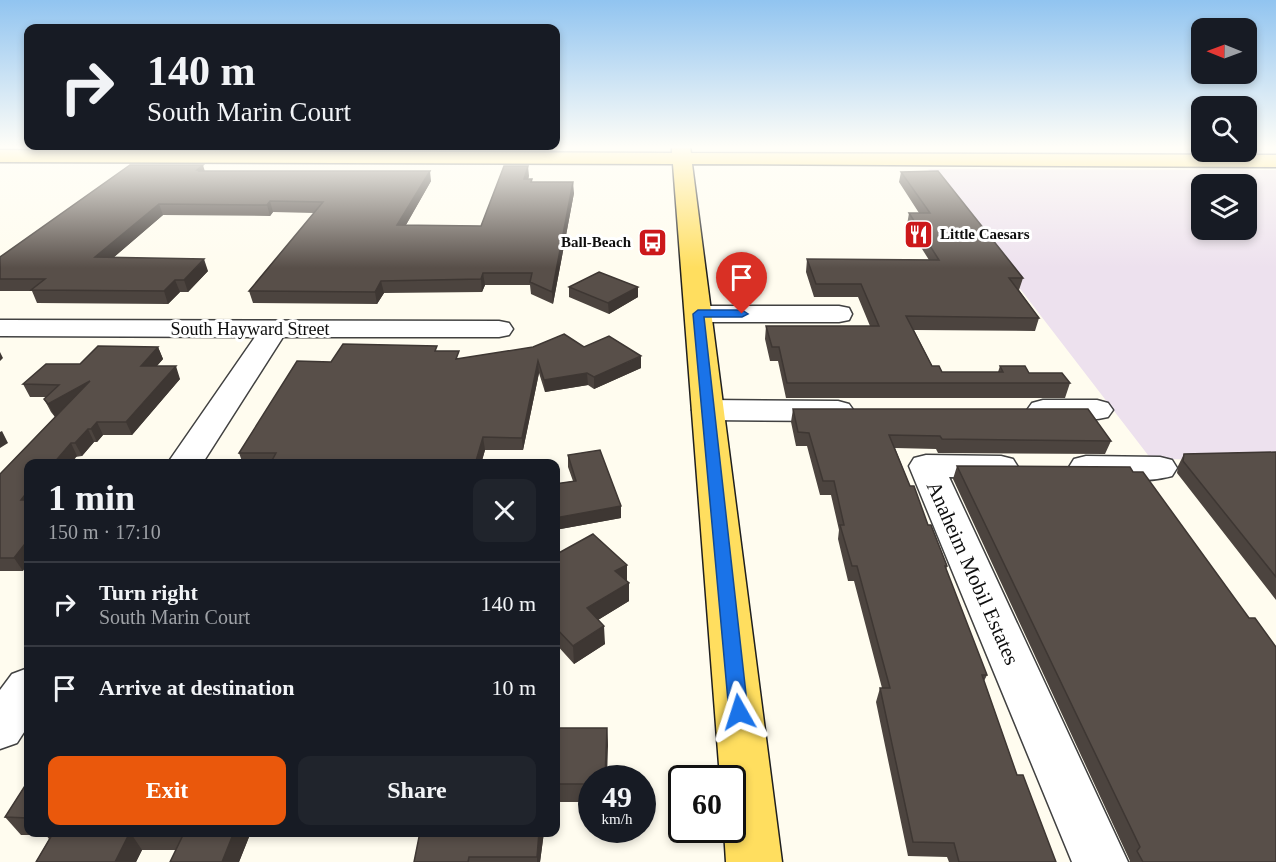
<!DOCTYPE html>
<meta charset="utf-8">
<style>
:root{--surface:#171b24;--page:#20242c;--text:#f1f3f6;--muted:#9ea1a6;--line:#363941;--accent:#ea580c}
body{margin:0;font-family:Georgia,serif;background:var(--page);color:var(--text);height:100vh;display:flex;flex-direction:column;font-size:22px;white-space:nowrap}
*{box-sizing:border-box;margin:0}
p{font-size:20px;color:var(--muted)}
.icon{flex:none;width:33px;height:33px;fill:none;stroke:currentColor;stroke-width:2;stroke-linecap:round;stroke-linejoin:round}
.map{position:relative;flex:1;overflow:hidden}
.panel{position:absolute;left:24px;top:459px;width:536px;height:378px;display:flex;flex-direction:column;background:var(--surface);border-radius:12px;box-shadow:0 3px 9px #0003}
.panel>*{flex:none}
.top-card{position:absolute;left:24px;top:24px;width:536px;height:126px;border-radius:12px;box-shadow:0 3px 9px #0003;background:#171b24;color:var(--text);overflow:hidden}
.needle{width:39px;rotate:271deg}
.buttons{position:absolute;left:1191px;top:18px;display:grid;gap:12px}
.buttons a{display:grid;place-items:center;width:66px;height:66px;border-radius:12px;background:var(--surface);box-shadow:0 3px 9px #0003;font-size:30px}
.speed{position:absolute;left:578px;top:765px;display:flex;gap:12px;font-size:30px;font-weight:700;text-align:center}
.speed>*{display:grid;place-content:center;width:78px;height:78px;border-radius:50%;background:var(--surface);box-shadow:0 3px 9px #0003;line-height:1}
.speed small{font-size:15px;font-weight:400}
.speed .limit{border:3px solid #111;border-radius:9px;background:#fff;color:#111}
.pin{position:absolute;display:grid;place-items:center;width:51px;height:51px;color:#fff;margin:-62px -26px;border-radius:50% 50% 50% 0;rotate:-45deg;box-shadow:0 0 6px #0007}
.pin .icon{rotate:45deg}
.me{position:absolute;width:66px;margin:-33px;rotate:354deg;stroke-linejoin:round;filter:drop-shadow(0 0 4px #0008)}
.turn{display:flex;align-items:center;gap:21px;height:126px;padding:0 24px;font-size:27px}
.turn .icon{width:78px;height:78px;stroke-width:2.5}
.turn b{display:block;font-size:42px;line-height:51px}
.round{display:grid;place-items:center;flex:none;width:63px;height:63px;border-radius:12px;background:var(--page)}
.overview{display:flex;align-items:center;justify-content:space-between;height:102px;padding:0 24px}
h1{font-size:36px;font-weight:700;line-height:45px}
.primary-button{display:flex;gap:12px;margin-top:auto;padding:12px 24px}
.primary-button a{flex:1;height:69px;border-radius:12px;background:var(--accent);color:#fff;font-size:24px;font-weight:700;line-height:69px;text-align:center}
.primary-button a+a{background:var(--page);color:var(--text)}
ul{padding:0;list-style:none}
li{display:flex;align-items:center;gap:18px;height:84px;padding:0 24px;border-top:2px solid var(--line)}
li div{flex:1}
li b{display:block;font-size:22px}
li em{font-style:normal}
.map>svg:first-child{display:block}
.industrial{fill:#ede1ee;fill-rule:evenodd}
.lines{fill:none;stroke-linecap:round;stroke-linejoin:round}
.street-casing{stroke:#414141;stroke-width:3}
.primary-casing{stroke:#1f1f1f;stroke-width:3}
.street{fill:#fff;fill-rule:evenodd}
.primary{fill:#ffde5f;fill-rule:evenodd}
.wall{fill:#4c443f}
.shaded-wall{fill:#3e3733}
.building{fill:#584f49;stroke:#3e3733;stroke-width:1.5}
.route{fill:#1a73e8;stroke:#114b97;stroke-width:1.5}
.labels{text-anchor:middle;stroke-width:6;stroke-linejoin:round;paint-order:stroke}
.far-poi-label{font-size:15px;font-weight:bold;fill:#0e0e0e;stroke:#fff;text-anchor:start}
.street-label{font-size:18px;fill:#0e0e0e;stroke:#fff}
.near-street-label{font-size:21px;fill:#0e0e0e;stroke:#fff}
</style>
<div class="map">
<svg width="1276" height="862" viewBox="0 0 1276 862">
<rect width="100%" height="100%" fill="#fffcef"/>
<!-- industrial -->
<path class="industrial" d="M928 169 1276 170V460L1151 459ZM1202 184H1246V230H1202Z"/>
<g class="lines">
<defs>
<path id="street" d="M698 306H839L849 308 852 314 849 320 839 322H698L688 320 685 314 688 308Z
M0 320 499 321 509 323 513 329 509 335 499 337H283L202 464H167L255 337 0 336Z
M708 400 838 401 849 404 854 411 849 418 838 421 708 420 697 417 692 410 697 403Z
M1043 400H1097L1108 403 1113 410 1108 417C1085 422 1055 422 1032 417L1027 410 1032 403Z
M926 455 1001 456 1013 459 1018 467 1013 475 1001 478 949 477 1128 862H1072L909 466 914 458Z
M1086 456 1160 457 1172 460 1177 468 1172 476C1147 483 1099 482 1074 475L1069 467 1074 459Z
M28 668V726L17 743 0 749V690L12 674Z"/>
<path id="primary" d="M672 147H690L691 153 1276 155V167L692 164 782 862H726L724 830H732V778H720L673 164 0 162V150L672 153Z"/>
</defs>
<!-- street casing -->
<use href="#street" class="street-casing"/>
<!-- primary casing -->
<use href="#primary" class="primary-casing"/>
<!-- street -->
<use href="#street" class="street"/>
<!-- primary -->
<use href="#primary" class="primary"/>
</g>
<!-- wall -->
<path class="wall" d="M204 171 431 181 406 225 481 226 529 176 528 179H532V182L574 193 553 304 531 294 530 285H485L482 292 384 293 377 304 253 303 249 291 314 213 273 212 270 216 163 215 113 258 208 271 188 292H180L168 304 37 303 32 291H0V257Z
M901 172 1023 278 1019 290 1039 318 1035 331 914 330 932 366 942 372H998L1000 366 1029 373 1070 383 1065 398H786L778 361H770L765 339 766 326H870L858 297H814L806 272 807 259 929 260 907 225 909 213H919L899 182Z
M569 287 638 297 609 314 569 297Z
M158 347 163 359 157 366 180 379 132 435H103L97 442H94L82 456 28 464 23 571H0V474L56 416 55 417 51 412 44 399 46 397H30L23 384 80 364Z
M584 347 641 368 594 389 588 385 545 392 539 373 523 450H485L481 464H243L239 453 331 362 438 351 460 359Z
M793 409 1111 441 1105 454 938 453 936 449 895 448 910 486 947 566 946 570 987 675 984 681 1017 775 1056 862H949L947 857 908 856 876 702 880 688H882L854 581H848L838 539 839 530 831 495H820L807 446H796L791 422Z
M1276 452V600L1177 473 1178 466 1184 454Z
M568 455 621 506V518L555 530V484L573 481 568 467Z
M957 466 1276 862H1129L1130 861 953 479Z
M555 555 627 582 629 601 598 620 605 644 574 664 555 643Z
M555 728H607L608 746 591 778V802H558L557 812H555Z
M28 781V832H251L239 862H170L176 850H142L136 862H36L49 839 46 835H21L5 817Z
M420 832H544L540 862H414Z"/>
<!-- shaded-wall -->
<path class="shaded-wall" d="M203 165 206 175 197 170Z
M528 166 529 176 525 190 524 179Z
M430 171 431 181 399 237 397 225Z
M573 182 574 193 553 304 552 292Z
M270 201 273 212 270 216 267 205Z
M159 204 163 215 100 269 95 257Z
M204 259 208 271 188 292 184 280Z
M483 273 485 285 482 292 481 279Z
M175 280 180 292 168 304 164 291Z
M381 281 384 293 377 304 375 292Z
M638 287V297L609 314 608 303Z
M158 347 163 359 146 378 141 366Z
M0 352 3 358 0 361Z
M641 356V368L594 389V377Z
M538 361 539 373 523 450 522 438Z
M176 366 180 379 132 435 126 422Z
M587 373 588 385 545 392 544 380Z
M90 381 96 393 55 417 48 404Z
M97 422 103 435 97 442 91 429Z
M88 429 94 442 82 456 75 443Z
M2 431 8 443 0 448V432Z
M483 437 485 450 481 464H477L476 461Z
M71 443 77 456 71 464H53Z
M28 491V513L21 500Z
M621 506V518L555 530V518Z
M28 540V564L23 571 14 558Z
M627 565V583L615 571Z
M629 583V601L588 626 587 608Z
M604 626 605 644 574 664 573 646Z
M607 728 608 746 607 778H605Z
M556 784 558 802 557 812 555 794Z
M130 832 142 850 136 862H115Z
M234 832H251L239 862H222Z
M539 832H544L540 862H537V857Z"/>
<!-- building -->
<path class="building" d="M130 165H203L197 170H200L198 171H430L397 225 481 226 504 166H528L524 179H532L531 182H573L552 292 530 282 532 273H483L481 279 381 281 375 292 249 291 323 202 270 201 267 205 159 204 95 257 204 259 184 280H175L164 291 31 290 45 279H0V257Z
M938 171 1023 278H1009L1039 318 906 316 932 366H939L942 372H1003L1000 366H1025L1029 373H1062L1070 383H787L779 347H772L766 326H879L861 284H816L807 259 939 260 909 213H930L901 172Z
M599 272 638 287 608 303 569 287Z
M564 334 584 347 609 336 641 356 594 377 587 373 544 380 538 361 522 438 483 437 476 461 384 460 382 464H270L276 453H239L297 361 331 362 343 344 437 346 435 351H459L456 359 533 347Z
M98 346 158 347 141 366H176L126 422H97L91 429H88L75 443H71L53 464H28V491L21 500H28V540L14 558H0V474L90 381 48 404 44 399 59 385 23 384 46 364H80Z
M793 409H1088L1111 441 942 439 940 436 889 435 910 486H914L928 525H931L947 566H945L987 675H982L1017 775H1023L1056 862H959L954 843 913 842 880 688H890L857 566H852L840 525H844L834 481H823L809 433 798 432Z
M600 450 621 506 555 518V484L576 481 568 455Z
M1276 452V577L1183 461 1184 454Z
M957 466 1130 467 1133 472H1143L1249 618H1255L1276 647V862H1143L1137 851 1140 847Z
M593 534 627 565 615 571 629 583 587 608 604 626 573 646 555 627V555Z
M555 728H607L605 778H591V784H556L555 794Z
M28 781V818L5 817Z
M47 832H130L115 862H36L52 835H45Z
M142 832H234L222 862H170L184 833Z
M420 832H539L537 857H469L468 862H414Z"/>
<!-- sky -->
<linearGradient id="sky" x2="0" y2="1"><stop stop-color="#91c4f0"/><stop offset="0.55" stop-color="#fffef8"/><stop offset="1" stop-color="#fffef8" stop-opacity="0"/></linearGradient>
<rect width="1276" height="268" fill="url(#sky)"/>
<!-- route -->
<path class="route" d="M698 310H742L748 314 742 317H704L748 712 746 718 739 720 732 718 729 712 693 314Z"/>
<!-- icons -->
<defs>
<symbol id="restaurant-square" viewBox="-11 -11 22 22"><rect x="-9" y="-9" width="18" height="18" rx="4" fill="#cc181a" stroke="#fff"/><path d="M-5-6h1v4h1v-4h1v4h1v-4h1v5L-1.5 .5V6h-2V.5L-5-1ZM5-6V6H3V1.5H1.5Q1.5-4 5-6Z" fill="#fff"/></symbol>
<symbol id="bus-square" viewBox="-11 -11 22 22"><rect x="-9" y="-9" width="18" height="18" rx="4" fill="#cc181a" stroke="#fff"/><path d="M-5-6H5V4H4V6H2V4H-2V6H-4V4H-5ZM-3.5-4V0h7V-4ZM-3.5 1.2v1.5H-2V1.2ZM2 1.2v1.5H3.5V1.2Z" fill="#fff"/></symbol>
</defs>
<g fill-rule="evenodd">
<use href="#restaurant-square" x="902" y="218" width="33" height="33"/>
<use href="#bus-square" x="636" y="226" width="33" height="33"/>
</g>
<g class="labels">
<!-- far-poi labels -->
<g class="far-poi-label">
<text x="940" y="239">Little Caesars</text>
<text x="631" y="247" text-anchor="end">Ball-Beach</text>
</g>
<!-- street labels -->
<g class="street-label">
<text x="250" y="335">South Hayward Street</text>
</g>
<!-- near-street labels -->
<g class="near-street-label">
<text transform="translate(973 573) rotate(66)" y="7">Anaheim Mobil Estates</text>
</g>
</g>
</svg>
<div class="buttons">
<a><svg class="needle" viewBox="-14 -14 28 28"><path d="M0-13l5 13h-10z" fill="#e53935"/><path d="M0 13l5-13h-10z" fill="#9ea1a6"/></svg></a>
<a><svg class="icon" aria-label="search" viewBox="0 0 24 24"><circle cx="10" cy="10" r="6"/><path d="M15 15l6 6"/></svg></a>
<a><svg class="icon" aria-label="layers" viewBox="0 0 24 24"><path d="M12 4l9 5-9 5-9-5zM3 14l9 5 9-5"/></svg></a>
</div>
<div class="speed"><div>49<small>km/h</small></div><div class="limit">60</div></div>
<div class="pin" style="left:742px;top:314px;background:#d93025"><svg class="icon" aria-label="arrive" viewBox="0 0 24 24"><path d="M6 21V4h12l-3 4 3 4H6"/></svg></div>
<svg class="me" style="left:739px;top:712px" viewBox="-20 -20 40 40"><path d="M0-17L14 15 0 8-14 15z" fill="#1a73e8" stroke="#fff" stroke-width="4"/></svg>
<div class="top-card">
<div class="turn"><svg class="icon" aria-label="right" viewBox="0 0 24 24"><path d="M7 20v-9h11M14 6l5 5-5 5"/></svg><div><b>140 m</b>South Marin Court</div></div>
</div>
<section class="panel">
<div class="overview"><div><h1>1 min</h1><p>150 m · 17:10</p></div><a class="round"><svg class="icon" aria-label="close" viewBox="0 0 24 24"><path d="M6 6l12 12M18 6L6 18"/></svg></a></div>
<ul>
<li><svg class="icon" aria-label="right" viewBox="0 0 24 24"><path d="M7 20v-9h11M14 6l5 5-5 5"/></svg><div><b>Turn right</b><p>South Marin Court</p></div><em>140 m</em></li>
<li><svg class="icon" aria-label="arrive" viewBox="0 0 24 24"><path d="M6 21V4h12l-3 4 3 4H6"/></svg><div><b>Arrive at destination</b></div><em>10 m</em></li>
</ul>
<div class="primary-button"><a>Exit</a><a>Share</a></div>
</section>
</div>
